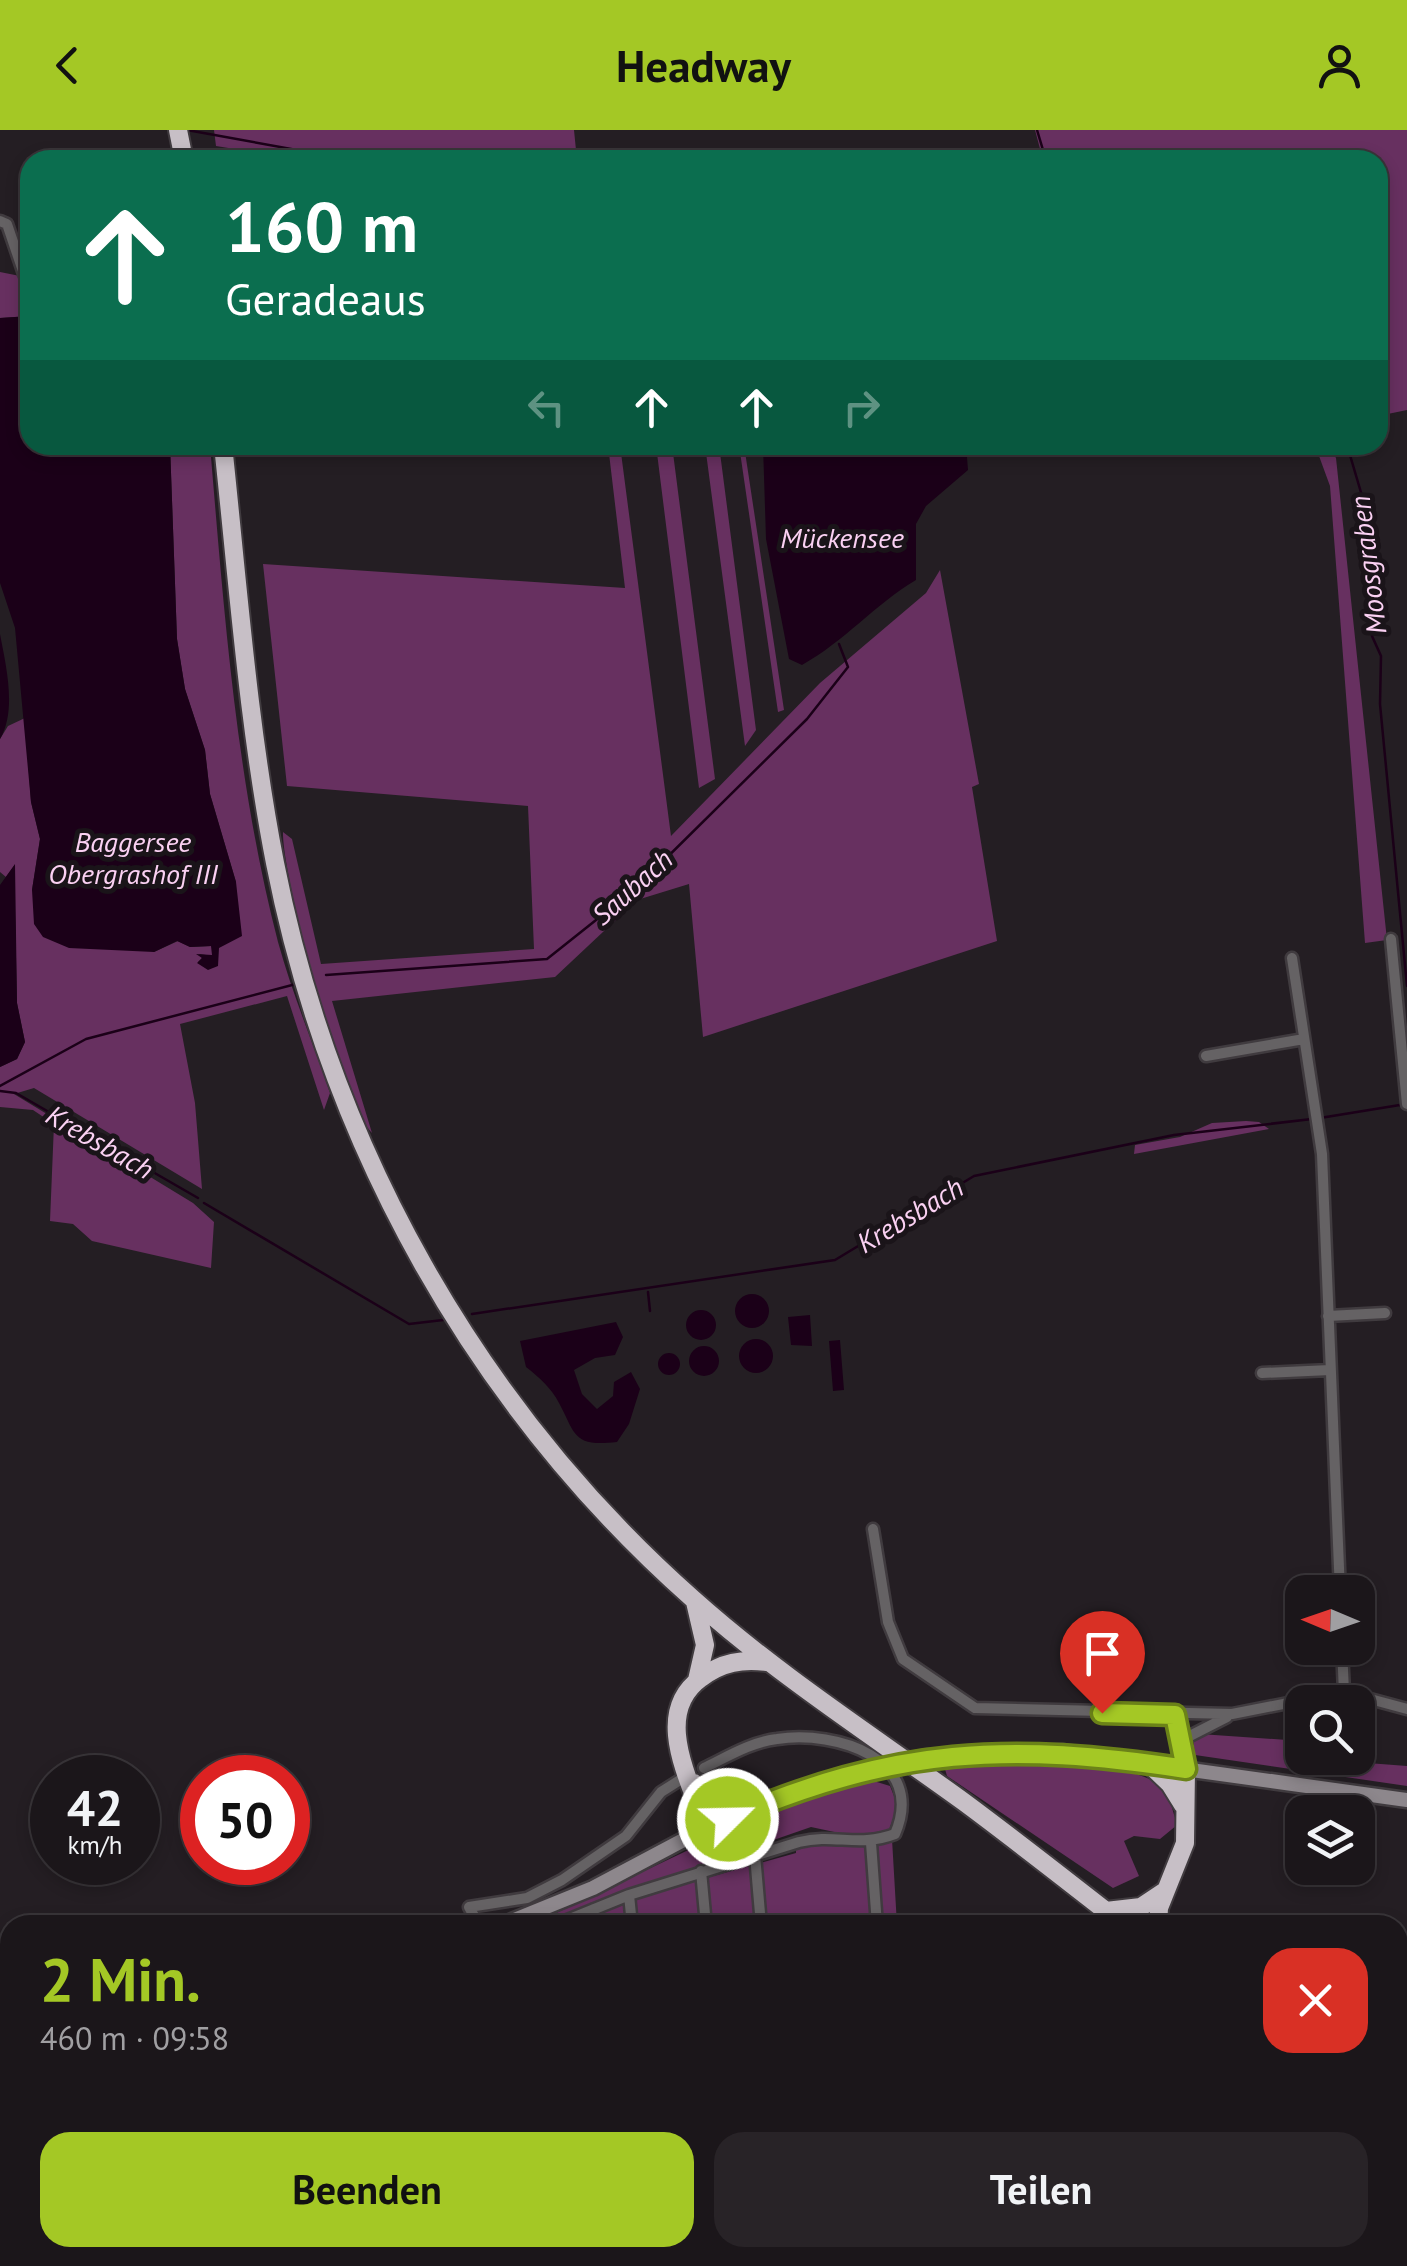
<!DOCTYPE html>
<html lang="de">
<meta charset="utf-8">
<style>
:root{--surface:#1b161a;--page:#282327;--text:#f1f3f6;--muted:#a09fa2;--line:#393539;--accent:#a4c825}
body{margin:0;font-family:"PT Sans",sans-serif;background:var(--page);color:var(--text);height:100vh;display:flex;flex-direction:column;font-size:38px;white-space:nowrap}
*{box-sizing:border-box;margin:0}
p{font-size:32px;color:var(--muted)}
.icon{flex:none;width:55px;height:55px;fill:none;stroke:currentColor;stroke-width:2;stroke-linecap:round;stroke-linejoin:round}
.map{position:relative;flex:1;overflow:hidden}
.details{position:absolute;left:0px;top:1785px;width:1408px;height:352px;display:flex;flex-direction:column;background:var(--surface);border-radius:30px 30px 0 0;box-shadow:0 5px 15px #0003,0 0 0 2px var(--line)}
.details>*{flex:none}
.top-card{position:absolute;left:20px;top:20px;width:1368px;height:305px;border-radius:30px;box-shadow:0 5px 15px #0003,0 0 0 2px var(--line);background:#0b6e4f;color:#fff;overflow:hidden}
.needle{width:65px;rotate:272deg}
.controls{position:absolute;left:1285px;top:1445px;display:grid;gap:20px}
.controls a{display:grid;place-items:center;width:90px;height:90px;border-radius:20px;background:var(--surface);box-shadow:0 5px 15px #0003,0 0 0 2px var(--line);font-size:50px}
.speed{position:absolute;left:30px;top:1625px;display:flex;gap:20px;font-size:50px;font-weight:700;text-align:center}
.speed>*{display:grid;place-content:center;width:130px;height:130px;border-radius:50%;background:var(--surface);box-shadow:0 5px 15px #0003,0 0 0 2px var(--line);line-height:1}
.speed small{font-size:25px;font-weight:400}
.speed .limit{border:15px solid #d22;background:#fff;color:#111}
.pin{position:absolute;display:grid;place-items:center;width:85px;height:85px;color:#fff;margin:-102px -42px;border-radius:50% 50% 50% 0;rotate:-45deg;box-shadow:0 0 10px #0007}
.pin .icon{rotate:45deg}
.me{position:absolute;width:110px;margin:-55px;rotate:67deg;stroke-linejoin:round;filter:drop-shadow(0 0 8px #0008)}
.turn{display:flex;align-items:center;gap:35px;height:210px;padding:0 40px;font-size:45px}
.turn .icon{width:130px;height:130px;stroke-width:2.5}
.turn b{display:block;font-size:70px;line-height:85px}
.lanes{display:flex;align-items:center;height:95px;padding:0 40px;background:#0003;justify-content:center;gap:50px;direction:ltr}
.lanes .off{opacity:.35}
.round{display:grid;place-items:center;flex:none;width:105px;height:105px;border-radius:30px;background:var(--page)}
.summary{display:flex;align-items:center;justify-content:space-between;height:170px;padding:0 40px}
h1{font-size:60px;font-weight:700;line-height:75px;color:var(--accent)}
.action{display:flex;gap:20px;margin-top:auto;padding:20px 40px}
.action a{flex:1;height:115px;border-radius:30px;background:var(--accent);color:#111;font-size:40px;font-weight:700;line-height:115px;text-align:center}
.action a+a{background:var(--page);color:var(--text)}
header{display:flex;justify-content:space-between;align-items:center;height:130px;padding:0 40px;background:var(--accent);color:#111;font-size:45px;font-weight:700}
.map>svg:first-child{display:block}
.green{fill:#673060}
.water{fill:#1b0018}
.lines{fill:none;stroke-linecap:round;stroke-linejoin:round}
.stream{stroke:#1b0018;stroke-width:2.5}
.street-casing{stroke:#403b3f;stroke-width:15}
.secondary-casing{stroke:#403b3f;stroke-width:19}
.highway-casing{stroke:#403b3f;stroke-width:22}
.street{stroke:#656264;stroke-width:10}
.secondary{stroke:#8d878c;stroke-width:14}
.highway{stroke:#c7bfc6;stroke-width:18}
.secondary-bridge-casing{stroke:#403b3f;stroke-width:19;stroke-linecap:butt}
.secondary-bridge{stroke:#8d878c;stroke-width:14}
.route-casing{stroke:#6b8218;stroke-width:25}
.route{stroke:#a4c825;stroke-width:18}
.labels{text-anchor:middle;stroke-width:10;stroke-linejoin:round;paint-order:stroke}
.water-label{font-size:28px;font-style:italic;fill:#fbd1f3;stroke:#1a1419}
</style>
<header><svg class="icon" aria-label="back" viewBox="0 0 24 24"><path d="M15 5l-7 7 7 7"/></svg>Headway<svg class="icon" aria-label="person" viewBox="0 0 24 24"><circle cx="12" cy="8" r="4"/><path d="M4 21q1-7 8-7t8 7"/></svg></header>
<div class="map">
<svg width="1407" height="2136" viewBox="0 0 1407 2136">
<rect width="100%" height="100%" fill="#241e23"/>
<!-- green -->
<path class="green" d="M214 0H574L577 30H301L216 16Z
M1035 0H1407V280L1378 286V30H1043Z
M0 142 30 148V186L0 188Z
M170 315H210C224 481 236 650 278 812 292 863 313 913 330 963L324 980 287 866 180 894 195 973 202 1059 34 958 14 964 193 1073 214 1092 211 1138 92 1111 73 1094 50 1091 54 994 33 980 0 977V937L17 929 25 912 17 873 14 736 6 747 0 742V609L8 596 25 588 31 672 40 709 32 760 154 822 178 811 190 817 212 816 213 826 199 824 202 828 198 832 209 839 236 752 210 664 205 620 185 559 177 509Z
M608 315H620L671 706 820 553 926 463 940 440 979 654 972 657 997 811 703 907 689 754 637 770 555 847 332 871 372 1003C343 975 282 747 283 702L292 709 321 834 534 819 528 676 287 656 263 434 625 458Z
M656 315H672L715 649 699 658Z
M705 315H719L756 600 745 616Z
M739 315H744L784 580 778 582Z
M1315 315H1328L1336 328 1387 810 1365 813 1330 356Z
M1246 991 1259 992 1269 999 1134 1024 1135 1015 1180 1007 1212 993Z
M1200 1604 1302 1611V1628L1407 1636V1656L1195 1625 1193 1608Z
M1008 1630C1060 1632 1120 1631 1166 1657L1177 1695 1160 1709 1134 1706 1124 1711 1139 1746 1113 1758 947 1646 945 1639 950 1635Z
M867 1649 890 1656 898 1676 889 1700 853 1706 811 1697 601 1770 547 1795H531L764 1684Z
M892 1709 897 1795H880L875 1714Z
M837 1710 866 1716 874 1795H574L598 1778 704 1743 706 1748 796 1723V1715Z
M584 2128H896L897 2136H584Z"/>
<!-- water -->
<path class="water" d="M30 186V315H170L177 509 185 559 205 620 210 664 236 752 242 806 219 818 218 836 208 840 197 833 202 828 196 824 212 825 211 816 190 817 177 811 154 822 69 818 43 807 34 794 32 760 40 709 31 672 15 498 0 453V188Z
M763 315H966L968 340 926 376 916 394V450C874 475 845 511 802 535L789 529 766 409Z
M0 504C6 536 17 580 0 609Z
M15 734 17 873 25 912 17 929 0 937V755Z
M735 1181a17 17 0 1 1 34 0a17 17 0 1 1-34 0Z
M686 1195a15 15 0 1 1 30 0a15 15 0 1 1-30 0Z
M810 1185 812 1216 791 1215 788 1187Z
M616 1192 623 1207 615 1225 595 1228 574 1240 582 1264 597 1279 613 1266 614 1252 631 1242 640 1259 629 1294 617 1312C573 1317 576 1305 559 1273 551 1258 540 1248 526 1237L520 1211Z
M739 1226a17 17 0 1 1 34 0a17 17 0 1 1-34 0Z
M840 1210 844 1260 833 1261 829 1211Z
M689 1231a15 15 0 1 1 30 0a15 15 0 1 1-30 0Z
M658 1234a11 11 0 1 1 22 0a11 11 0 1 1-22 0Z"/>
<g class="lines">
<!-- stream -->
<path class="stream" d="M187 0 352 30
M1037 0 1046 30
M1347 315 1365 376 1363 417 1372 465V506L1381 526 1380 574 1407 856
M326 845 547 829 635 759 807 589 848 537 839 514
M0 956 86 909 296 854
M0 961 16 963 198 1068
M1320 988 1406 974
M204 1073 409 1194 443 1190
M648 1162 650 1181
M472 1184 835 1130 974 1046 1174 1005 1312 989"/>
<defs>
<path id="street" d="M0 91 7 94 24 144 30 145
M1391 809 1407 974
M1292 828 1322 1024 1340 1462
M1206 926 1304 909
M1328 1186 1385 1183
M1262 1243 1330 1240
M873 1399 888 1492 903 1529 975 1578 1232 1584 1344 1562 1407 1579
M1342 1518 1344 1562
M1175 1585 1186 1639
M1182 1610 1227 1587
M871 1713 877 1795
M755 1725 761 1795
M701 1741 706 1795
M629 1765 632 1795
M479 1795 469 1777 527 1768 562 1750 626 1706 661 1662 680 1650
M555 1795 629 1765 799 1712C835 1703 858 1718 895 1704 927 1629 837 1600 777 1609 751 1612 727 1627 704 1638
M581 1795 594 1779
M588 2128V2136
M651 2128 652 2136
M786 2128 787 2136
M900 2128 901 2136
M735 2133 736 2136"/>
<path id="secondary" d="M927 1627 1062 1622 1407 1670
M502 1795 593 1758 706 1698 769 1671 876 1637
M0 1984 10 1980"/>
<path id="highway" d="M178 0 184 30
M223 315C238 454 248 595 275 733 331 1017 476 1277 693 1469 778 1545 873 1606 964 1672 1018 1712 1071 1754 1124 1795
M695 1472 705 1515 697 1550
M1148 1633 1170 1654 1183 1675
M694 1653 709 1669 746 1681
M706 1698C691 1652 651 1584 701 1548 722 1532 742 1529 767 1532
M1106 1781 1141 1777 1165 1761
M1158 1795 1159 1778 1185 1713 1186 1639
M1398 2126 1402 2136"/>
</defs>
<!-- street casing -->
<use href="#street" class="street-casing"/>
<!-- secondary casing -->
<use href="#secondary" class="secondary-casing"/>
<!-- highway casing -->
<use href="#highway" class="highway-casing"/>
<!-- street -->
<use href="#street" class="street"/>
<!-- secondary -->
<use href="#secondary" class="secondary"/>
<!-- highway -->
<use href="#highway" class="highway"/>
<defs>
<path id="secondary-bridge" d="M876 1637 927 1627"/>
</defs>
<!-- secondary-bridge casing -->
<use href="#secondary-bridge" class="secondary-bridge-casing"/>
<!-- secondary-bridge -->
<use href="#secondary-bridge" class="secondary-bridge"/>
</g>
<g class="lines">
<defs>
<path id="route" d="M728 1689C895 1617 1008 1612 1186 1639L1175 1585 1102 1583"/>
</defs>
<!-- route casing -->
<use href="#route" class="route-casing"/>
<!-- route -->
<use href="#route" class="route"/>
</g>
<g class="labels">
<!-- water labels -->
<g class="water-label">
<text x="842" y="418">Mückensee</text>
<text transform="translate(1368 435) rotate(-97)" y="10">Moosgraben</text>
<text x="133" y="722">Baggersee<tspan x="133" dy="32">Obergrashof III</tspan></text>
<text transform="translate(632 757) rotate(-42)" y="10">Saubach</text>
<text transform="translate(100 1012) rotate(30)" y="10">Krebsbach</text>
<text transform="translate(910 1085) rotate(-31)" y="10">Krebsbach</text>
</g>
</g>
</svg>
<div class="controls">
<a><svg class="needle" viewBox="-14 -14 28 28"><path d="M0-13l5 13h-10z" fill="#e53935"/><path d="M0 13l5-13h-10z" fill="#a09fa2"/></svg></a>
<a><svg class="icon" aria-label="search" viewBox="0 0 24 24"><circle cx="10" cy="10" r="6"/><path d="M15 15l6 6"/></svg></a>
<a><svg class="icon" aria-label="layers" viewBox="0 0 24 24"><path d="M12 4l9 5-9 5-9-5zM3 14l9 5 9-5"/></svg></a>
</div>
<div class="speed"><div>42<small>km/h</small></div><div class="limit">50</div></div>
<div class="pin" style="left:1102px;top:1583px;background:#d93025"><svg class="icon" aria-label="arrive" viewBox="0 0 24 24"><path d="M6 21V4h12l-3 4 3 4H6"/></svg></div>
<svg class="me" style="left:728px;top:1689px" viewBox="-20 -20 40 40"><circle r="17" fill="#a4c825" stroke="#fff" stroke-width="3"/><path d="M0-11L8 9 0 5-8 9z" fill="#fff"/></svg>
<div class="top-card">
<div class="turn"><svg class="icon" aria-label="ahead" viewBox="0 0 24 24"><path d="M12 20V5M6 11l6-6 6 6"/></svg><div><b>160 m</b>Geradeaus</div></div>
<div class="lanes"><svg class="icon off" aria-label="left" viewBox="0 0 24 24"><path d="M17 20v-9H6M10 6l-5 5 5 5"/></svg><svg class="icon" aria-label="ahead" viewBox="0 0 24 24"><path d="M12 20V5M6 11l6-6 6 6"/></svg><svg class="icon" aria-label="ahead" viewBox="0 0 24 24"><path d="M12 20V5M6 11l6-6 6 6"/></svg><svg class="icon off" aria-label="right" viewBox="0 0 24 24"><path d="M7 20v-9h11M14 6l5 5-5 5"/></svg></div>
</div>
<section class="details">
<div class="summary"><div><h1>2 Min.</h1><p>460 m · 09:58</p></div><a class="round" style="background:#d93025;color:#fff"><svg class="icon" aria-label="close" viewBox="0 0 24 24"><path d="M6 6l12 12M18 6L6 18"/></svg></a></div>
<div class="action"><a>Beenden</a><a>Teilen</a></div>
</section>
</div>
